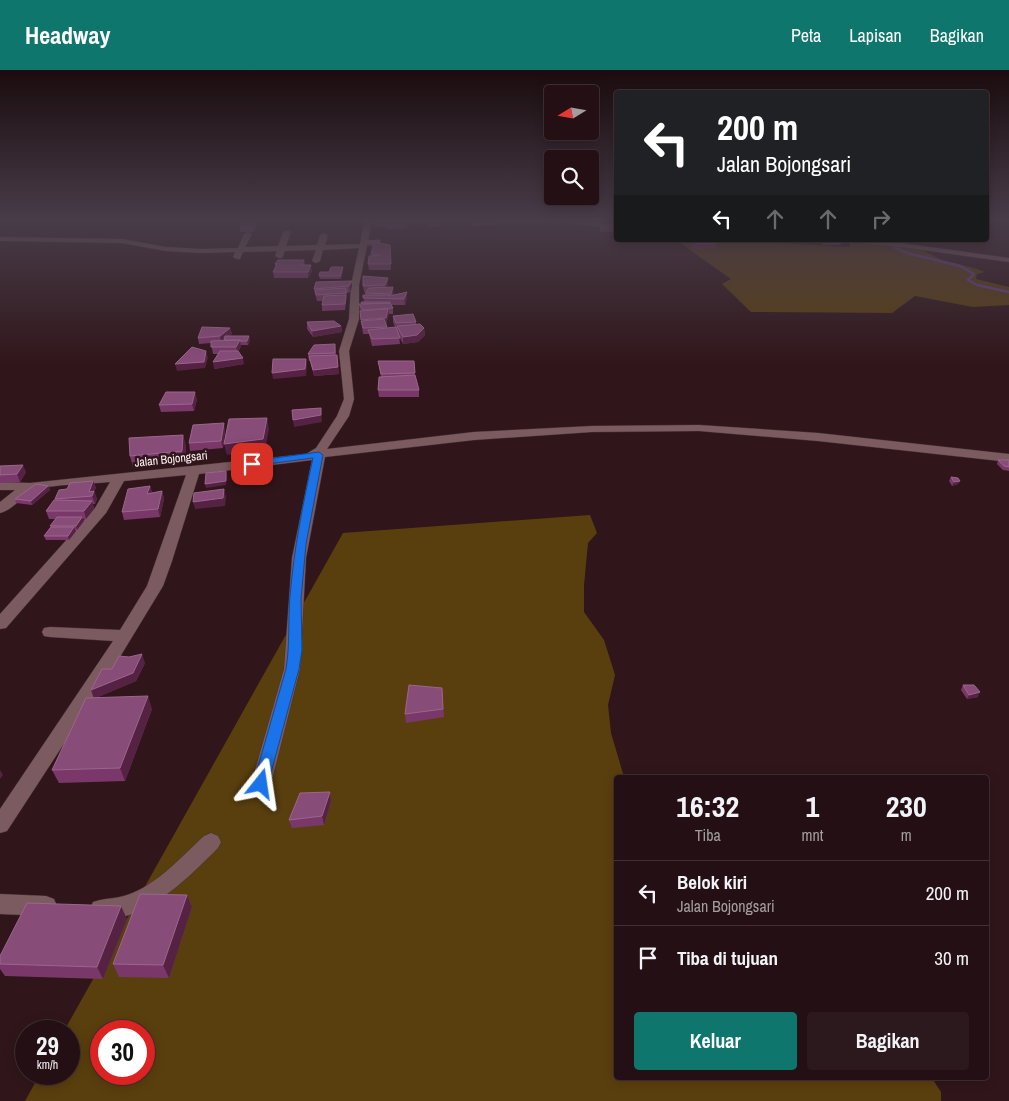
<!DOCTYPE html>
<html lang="id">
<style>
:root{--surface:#241014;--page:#2c191d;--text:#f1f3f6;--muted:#a39da0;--line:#413034;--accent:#0f766e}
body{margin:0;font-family:"Archivo Narrow",sans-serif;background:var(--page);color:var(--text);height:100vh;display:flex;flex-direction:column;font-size:19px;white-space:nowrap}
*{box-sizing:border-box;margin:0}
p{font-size:16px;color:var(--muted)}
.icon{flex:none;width:28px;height:28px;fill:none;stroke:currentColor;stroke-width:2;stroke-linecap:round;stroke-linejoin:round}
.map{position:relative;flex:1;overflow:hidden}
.drawer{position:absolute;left:614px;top:705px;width:375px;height:305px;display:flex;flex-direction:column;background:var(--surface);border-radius:5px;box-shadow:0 2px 12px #0003,0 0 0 1px var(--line)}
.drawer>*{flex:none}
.top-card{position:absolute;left:614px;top:20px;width:375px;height:152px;border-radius:5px;box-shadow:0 2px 12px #0003,0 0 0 1px var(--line);background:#202124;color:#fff;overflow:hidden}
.needle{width:32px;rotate:259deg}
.fabs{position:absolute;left:544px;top:15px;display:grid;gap:10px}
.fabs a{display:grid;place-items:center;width:55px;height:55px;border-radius:5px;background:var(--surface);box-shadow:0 2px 12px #0003,0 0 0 1px var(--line);font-size:25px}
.speed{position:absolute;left:15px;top:950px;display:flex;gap:10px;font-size:25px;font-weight:700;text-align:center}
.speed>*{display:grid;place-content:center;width:65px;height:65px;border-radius:50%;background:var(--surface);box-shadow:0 2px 12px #0003,0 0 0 1px var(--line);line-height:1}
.speed small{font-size:12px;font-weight:400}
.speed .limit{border:8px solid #d22;background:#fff;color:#111}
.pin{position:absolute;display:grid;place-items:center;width:42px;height:42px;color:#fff;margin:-21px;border-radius:10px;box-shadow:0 2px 8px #0006}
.me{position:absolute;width:55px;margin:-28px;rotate:15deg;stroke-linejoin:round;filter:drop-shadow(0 0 4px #0008)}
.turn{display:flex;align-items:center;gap:18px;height:105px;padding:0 20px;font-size:22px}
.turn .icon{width:65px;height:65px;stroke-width:2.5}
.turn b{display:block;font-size:35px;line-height:42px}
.lanes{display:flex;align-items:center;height:48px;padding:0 20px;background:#0003;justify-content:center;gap:25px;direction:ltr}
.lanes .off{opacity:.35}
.eta{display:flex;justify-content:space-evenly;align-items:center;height:85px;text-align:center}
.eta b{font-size:30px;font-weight:800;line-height:35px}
.cta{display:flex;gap:10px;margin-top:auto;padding:10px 20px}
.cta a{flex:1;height:58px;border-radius:5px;background:var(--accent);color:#fff;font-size:20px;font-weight:800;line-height:58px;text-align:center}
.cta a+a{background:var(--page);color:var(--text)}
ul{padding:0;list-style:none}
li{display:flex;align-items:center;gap:15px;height:65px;padding:0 20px;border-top:1px solid var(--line)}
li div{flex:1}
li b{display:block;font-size:19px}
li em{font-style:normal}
header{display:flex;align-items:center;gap:30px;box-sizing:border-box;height:70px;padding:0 25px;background:var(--accent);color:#fff}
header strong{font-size:24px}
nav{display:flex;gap:28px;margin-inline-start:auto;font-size:18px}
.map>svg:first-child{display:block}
.forest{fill:#5a3f0e;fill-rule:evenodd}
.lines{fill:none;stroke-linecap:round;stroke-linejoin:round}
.stream{stroke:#68448e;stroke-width:2.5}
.lane-casing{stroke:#443235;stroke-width:1}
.street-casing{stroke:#443235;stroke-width:1}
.lane{fill:#7b5b5f;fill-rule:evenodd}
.street{fill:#7b5b5f;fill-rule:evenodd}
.wall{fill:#7a386a}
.shaded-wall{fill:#562244}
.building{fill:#884c79;stroke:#9a668c}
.route{fill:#1a73e8;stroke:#114b97}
.labels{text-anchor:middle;stroke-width:5;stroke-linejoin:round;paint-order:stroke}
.far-street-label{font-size:12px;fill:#fdf2f3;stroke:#30161a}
</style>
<header>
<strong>Headway</strong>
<nav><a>Peta</a><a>Lapisan</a><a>Bagikan</a></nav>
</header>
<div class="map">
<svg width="1009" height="1031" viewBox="0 0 1009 1031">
<rect width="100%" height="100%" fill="#30161a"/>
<!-- forest -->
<path class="forest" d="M676 170H725L850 177 849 171 920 179 942 190 974 198 985 202 977 204 976 209 1009 217V235L973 237 915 226 892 243 751 242 722 214 731 209Z
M590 445 597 463 588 473 584 515V542L604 570 615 605 608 635 611 663 624 707 616 708V1008H932L941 1022V1031H25L40 1004H69V961H64L343 463ZM101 961H144V1004H101Z"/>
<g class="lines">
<!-- stream -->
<path class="stream" d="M878 170 907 183 960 196 974 204 968 210 977 215 1009 222"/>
<defs>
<path id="lane" d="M879 170H885L890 173 886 174Z"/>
<path id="street" d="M364 151H372L359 215V249L349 281 354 329 349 346 327 379 474 362 592 356 699 355 818 363 1009 384V392L818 371 699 361 592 362 474 370 325 387 306 488 300 599 271 714 268 719 261 722 254 719 251 714 284 599 292 488 312 390 199 404 172 491 163 516 112 600 7 761 0 763V739L113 571 50 567 44 566 42 562 44 558 50 557 120 560 147 516 186 405 124 411 106 443 6 558 0 559V544L95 438 110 412C92 414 51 414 36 420 23 425 13 440 0 443V432L15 420H0V412L30 413 306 384 316 378 337 346 344 329 339 281 349 249 351 215 359 178 323 180 320 191 316 193 312 191 316 180 285 181 282 188H279L275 186 277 181 243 182 240 189H237L233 187 235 182 202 183 166 181 122 173 0 171V167L122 169 166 177 202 179 238 178 244 164 248 162 252 164 245 177 278 176 283 162 287 160 291 162 286 176 317 175 320 165 324 163 328 165 325 175 360 174Z
M566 151H583L616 155V159L570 153Z
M841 170 901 173 1009 188V192L901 177 845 172Z
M211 763 218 766 221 772 218 778C191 805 136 862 93 846L90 839 93 832C104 828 116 829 127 825 157 815 181 787 204 766Z
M0 824 46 826 54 829 57 836 54 843 46 846 0 844Z"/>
</defs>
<!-- lane casing -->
<use href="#lane" class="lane-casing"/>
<!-- street casing -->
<use href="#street" class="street-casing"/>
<!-- lane -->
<use href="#lane" class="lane"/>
<!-- street -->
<use href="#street" class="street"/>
</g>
<!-- wall -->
<path class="wall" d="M372 151H443L439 157H427V153L425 155 408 154 407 159H387V155L386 156 373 157Z
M472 151H483V156H472Z
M484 151H498V155H484Z
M502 151 547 152V154H502Z
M549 151H562V154H550Z
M256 154 257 157 254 162H240V159Z
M600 155H616V162H600Z
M690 170H713L716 173 715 178 697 179 690 174Z
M799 170H818V171Z
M823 170 841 173 840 175H822Z
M366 173H380L390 175 391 200H369L368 194 373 176H366Z
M304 190 305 195 312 201 308 208H274L273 202 275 198V194Z
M343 197V200L341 209H320L319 206 329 202Z
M352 211V217L350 222 347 223 345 240 322 241V235L323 231H317L314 219Z
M388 214 387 217 394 223 393 225 407 228 405 235H391L393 238V244H389L386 254 387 258 395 257 393 252V246L416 252V254L424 258 425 265 418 272 403 274 399 266 400 274 372 276 369 264H363L359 234H361V232H364L363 225H365L367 221 364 222 363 216Z
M307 252 341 256 342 262 313 267 307 259Z
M230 258 232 264 229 266 250 270 248 275H241V276L238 282 244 294 214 299 218 284H213L211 273 199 274 198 268Z
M335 274 336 285 339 304 314 306 310 291H309L308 284Z
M378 291H414L415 305 419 320V327H379L378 320 381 307Z
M197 329 194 341 161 342 159 335Z
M225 360 223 378 190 381 189 373Z
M186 375 185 392 133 397 130 386Z
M998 390H1009V401L1003 400 997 394Z
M0 396 26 402 20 412 0 413Z
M951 407 960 411 958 414 952 416 949 411Z
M93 411 96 418 94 421 97 429 95 434H93L94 439 86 449H83L84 451 77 460H75L76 461 69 470H46L44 466 56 449H49L46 441 55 430V429L67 419Z
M48 416 50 420 32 435 16 433 15 429Z
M150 416 152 423 162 421 164 429 160 447 124 450 122 442Z
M145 593 136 611 98 627 152 639 125 711 59 713 52 700 112 599Z
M963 615 978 627 967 629 961 620Z
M442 618 444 647 406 653 405 644Z
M330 722 331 731 324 755 292 758 289 750Z
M187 825 192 837 169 908 119 907 113 894Z
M127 849 103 909 5 906 0 899V886Z"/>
<!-- shaded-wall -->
<path class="shaded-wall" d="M439 151H443L439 157Z
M256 154 257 157 254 162 253 159Z
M311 195 312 201 308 208V202Z
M388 208V214L385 221V215Z
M352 211V217L350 222 349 216Z
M393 217 394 223 391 230V224Z
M407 222V228L405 235 404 229Z
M388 239 389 245 386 254 362 256 361 250Z
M341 256 342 262 313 267 312 261Z
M230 258 232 264 221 273 220 266Z
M424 258 425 265 418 272 403 274V267Z
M249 266 250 270 248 275 247 271Z
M240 270 241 276 238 283 236 277Z
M206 281 208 288 205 298 177 301 175 294Z
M337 285 339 304 314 306 313 300Z
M243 288 244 294 214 299 213 292Z
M306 289 307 295 306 306 273 309 272 303Z
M195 322 197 329 194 341 192 334Z
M321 338 322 352 294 357 293 350Z
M267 348 269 359 265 380 227 385 224 374Z
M224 353 225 360 223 378 221 371Z
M183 365 186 375 185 392 182 381Z
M23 395 26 402 20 412 17 404Z
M226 401 227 405 226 415 206 418 205 414Z
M93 411 96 418 94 421 97 429 95 434 92 426 89 422Z
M960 411 958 414 952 416 954 412Z
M48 416 50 420 32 435 31 431Z
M150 416 153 424H147Z
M224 419 226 427 225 436 195 439 193 432Z
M162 421 164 429 160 447 158 439Z
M92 431 94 439 86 449 84 441Z
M82 447 84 451 77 460 76 456Z
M74 457 76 461 69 470 68 466Z
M142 584 145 593 136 611 94 629 91 620Z
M980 622 978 627 967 629 969 625Z
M148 626 152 639 125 711 120 698Z
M0 700 3 705 0 709Z
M330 722 331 731 324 755 322 746Z
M187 825 192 837 169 908 163 895Z
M121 836 127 849 103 909 97 897Z"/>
<!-- building -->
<path class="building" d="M472 151H483V154H472Z
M484 151H498V153H484Z
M502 151H546L547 152H502Z
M550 151H562V152H550Z
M242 153 256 154 253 159H240Z
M600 155H616V159H601Z
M380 170V173L374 172V173H366V171Z
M693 170H713L716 173 698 174Z
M823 170H840L841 173 823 172Z
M374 172 390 175 391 194H368L369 186 381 185 371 184Z
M278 190H304L301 195H311L308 202H273L277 194H275Z
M331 197H343L340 206H319L320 202H329Z
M363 206 388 208 385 215 363 216Z
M352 211 349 216 314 219 316 212Z
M393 217 391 224 365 223 369 218Z
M346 218V223L316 225 315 220Z
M407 222 404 229 363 228V225H394Z
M346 225 345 234 322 235 324 226Z
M361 232H390V233L362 234Z
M390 233 393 238 363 240 359 234Z
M388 239 386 248 361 250 360 241Z
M413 244 416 252 396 253 393 246Z
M384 249 387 257 363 258 361 251Z
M334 251 341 256 312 261 307 252Z
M420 254 424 258 417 265 403 267 397 256Z
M202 257 230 258 220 266 198 268Z
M396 257 400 268 372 269 368 260Z
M225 266H249L247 271H240V270H224Z
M240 270 236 277H211V271Z
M335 274V283L308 284 314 275Z
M192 277 206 281 204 292 175 294Z
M220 281H238L243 288 213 292Z
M337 285 338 297 313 300 309 286Z
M273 289H306L305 299 272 303Z
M378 291H414L415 303 381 304Z
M415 305 419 320H378L379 307Z
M166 322H195L192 334 159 335Z
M321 338V345L293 350 292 340Z
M267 348 263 369 224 374 229 349Z
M224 353 221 371 189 373 193 355Z
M183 365 182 381 130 386 129 368Z
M998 390H1009V397L1004 396Z
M23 395 17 404 0 405V396Z
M226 401V411L205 414 206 403Z
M951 407 958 408 960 411 954 412Z
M93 411 89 422 94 421 92 426 55 429 59 420 67 419 70 413Z
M36 414 48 416 31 431 15 429Z
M150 416 147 424 162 421 158 439 122 442 128 419Z
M224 419 223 428 193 432 194 423Z
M54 430 92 431 84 441H46Z
M57 447H82L76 456H50Z
M51 457H74L68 466H44Z
M142 584 133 603 91 620 102 599H112L119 586 129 587Z
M409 615 442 618 443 639 405 644Z
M963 615H974L980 622 969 625Z
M148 626 120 698 52 700 86 628Z
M330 722 322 746 289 750 300 723Z
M140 824 187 825 163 895 113 894Z
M27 833 121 836 97 897 0 894V886Z"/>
<!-- sky -->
<linearGradient id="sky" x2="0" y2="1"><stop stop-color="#1a0c0e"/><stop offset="0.51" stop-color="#483c49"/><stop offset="1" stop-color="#483c49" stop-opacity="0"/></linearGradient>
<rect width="1009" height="295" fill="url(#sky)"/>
<!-- route -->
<path class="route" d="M319 382 323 385 306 474 301 529 302 580 299 599 268 714 266 718 261 720 256 718 253 714 286 599C290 575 288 550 290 526 294 478 303 434 313 388L252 396 247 394 252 391Z"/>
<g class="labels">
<!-- far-street labels -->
<g class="far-street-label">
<text transform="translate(171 389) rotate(-6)" y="4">Jalan Bojongsari</text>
</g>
</g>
</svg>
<div class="fabs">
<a><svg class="needle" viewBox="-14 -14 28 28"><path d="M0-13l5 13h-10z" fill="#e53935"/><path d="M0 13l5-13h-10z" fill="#a39da0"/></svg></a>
<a><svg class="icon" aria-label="search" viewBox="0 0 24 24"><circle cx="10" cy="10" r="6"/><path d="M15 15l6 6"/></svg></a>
</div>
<div class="speed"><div>29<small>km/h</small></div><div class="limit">30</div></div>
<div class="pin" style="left:252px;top:394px;background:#d93025"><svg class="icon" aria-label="arrive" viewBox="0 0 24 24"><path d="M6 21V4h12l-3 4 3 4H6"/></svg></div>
<svg class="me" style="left:261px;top:714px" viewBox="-20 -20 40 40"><path d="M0-17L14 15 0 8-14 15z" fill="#1a73e8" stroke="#fff" stroke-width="4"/></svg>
<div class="top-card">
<div class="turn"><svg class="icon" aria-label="left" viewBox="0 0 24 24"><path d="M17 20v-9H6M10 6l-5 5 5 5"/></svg><div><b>200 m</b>Jalan Bojongsari</div></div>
<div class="lanes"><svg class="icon" aria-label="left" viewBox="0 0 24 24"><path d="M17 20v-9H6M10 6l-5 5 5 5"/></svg><svg class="icon off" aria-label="ahead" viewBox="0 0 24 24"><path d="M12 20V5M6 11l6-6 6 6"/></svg><svg class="icon off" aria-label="ahead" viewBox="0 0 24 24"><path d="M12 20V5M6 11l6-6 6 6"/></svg><svg class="icon off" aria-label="right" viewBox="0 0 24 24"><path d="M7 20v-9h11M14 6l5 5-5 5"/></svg></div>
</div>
<section class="drawer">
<div class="eta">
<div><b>16:32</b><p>Tiba</p></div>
<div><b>1</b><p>mnt</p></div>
<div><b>230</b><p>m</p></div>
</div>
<ul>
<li><svg class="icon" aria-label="left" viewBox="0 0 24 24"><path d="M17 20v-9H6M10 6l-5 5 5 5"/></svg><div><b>Belok kiri</b><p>Jalan Bojongsari</p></div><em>200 m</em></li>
<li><svg class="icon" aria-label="arrive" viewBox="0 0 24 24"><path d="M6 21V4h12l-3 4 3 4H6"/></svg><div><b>Tiba di tujuan</b></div><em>30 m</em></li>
</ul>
<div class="cta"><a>Keluar</a><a>Bagikan</a></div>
</section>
</div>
